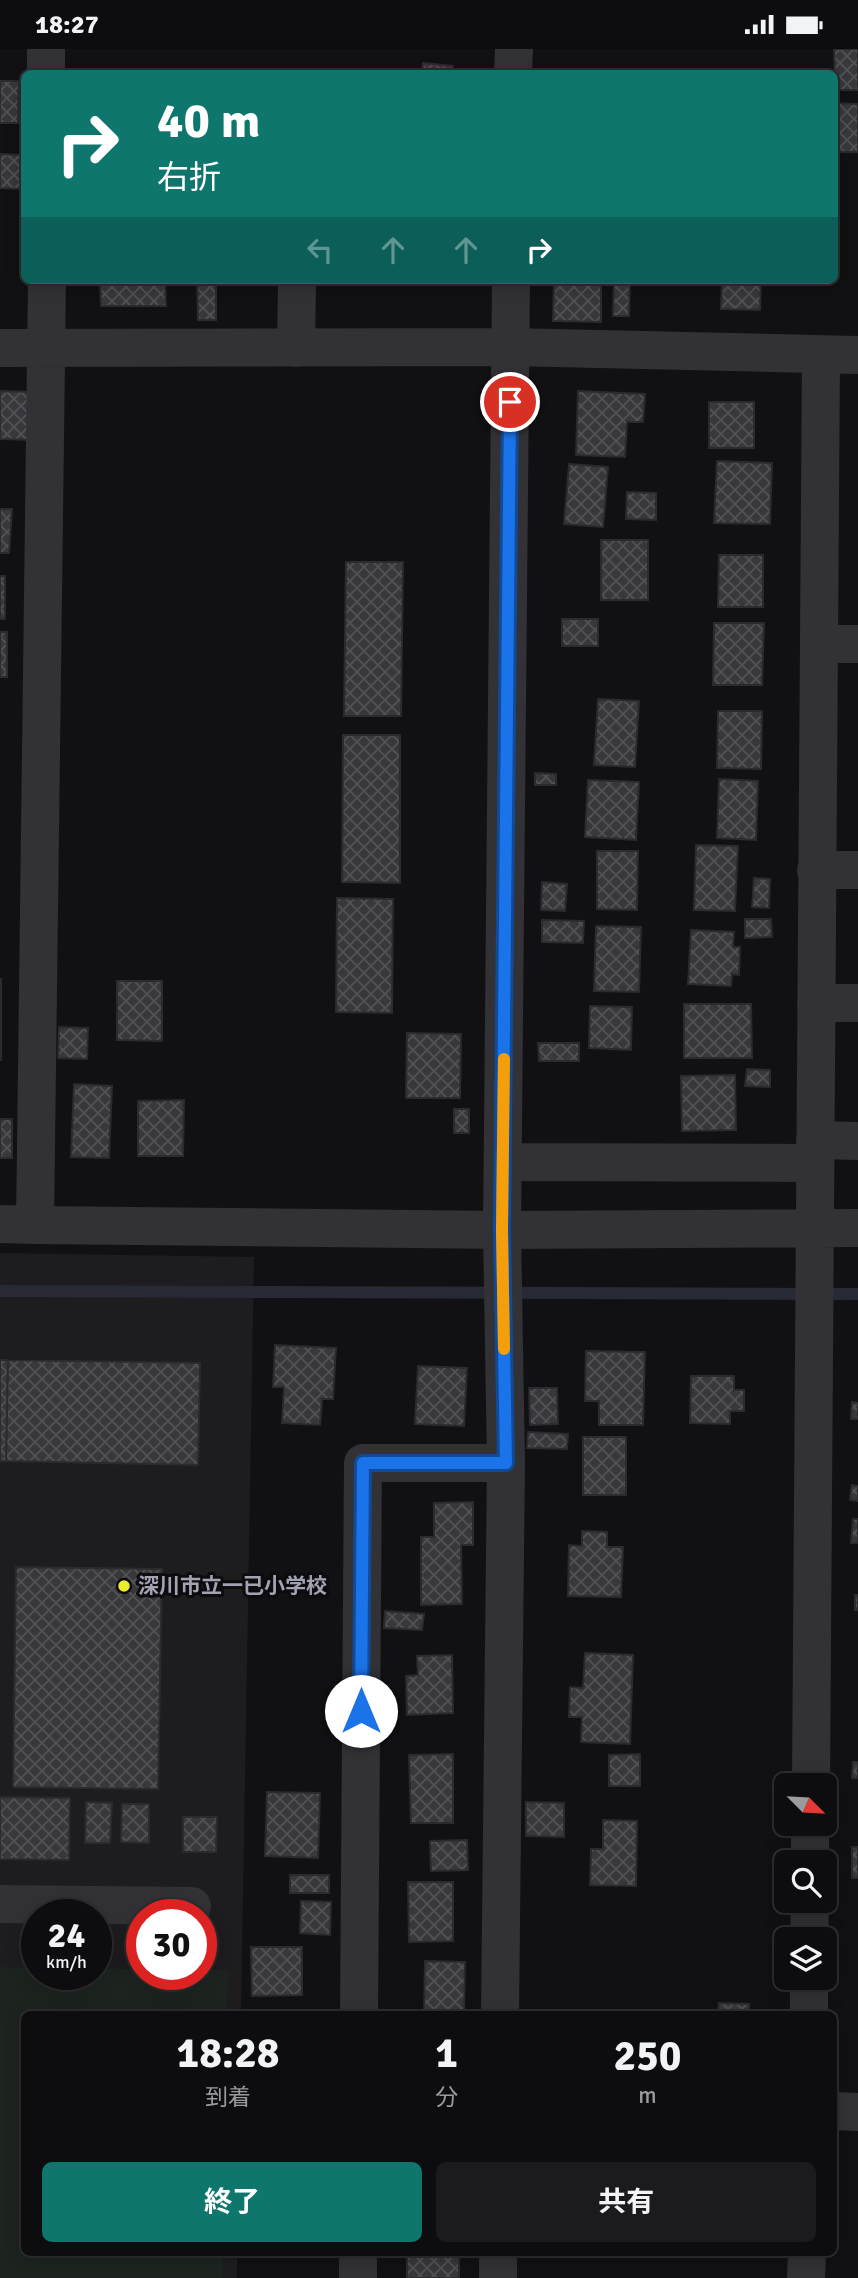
<!DOCTYPE html>
<html lang="ja">
<meta charset="utf-8">
<style>
:root{--surface:#0d0c0e;--page:#1b1a1c;--text:#f1f3f6;--muted:#9a9b9e;--line:#2d2c2e;--accent:#0f766e}
body{margin:0;font-family:Signika,"Noto Sans JP",sans-serif;background:var(--page);color:var(--text);height:100vh;display:flex;flex-direction:column;font-size:26px;white-space:nowrap}
*{box-sizing:border-box;margin:0}
p{font-size:23px;color:var(--muted)}
.icon{flex:none;width:38px;height:38px;fill:none;stroke:currentColor;stroke-width:2;stroke-linecap:round;stroke-linejoin:round}
.map{position:relative;flex:1;overflow:hidden}
.drawer{position:absolute;left:21px;top:1962px;width:816px;height:245px;display:flex;flex-direction:column;background:var(--surface);border-radius:10px;box-shadow:0 4px 18px #0003,0 0 0 2px var(--line)}
.drawer>*{flex:none}
.hud{position:absolute;left:21px;top:21px;width:817px;height:214px;border-radius:10px;box-shadow:0 4px 18px #0003,0 0 0 2px var(--line);background:#0f766e;color:#fff;overflow:hidden}
.needle{width:46px;rotate:114deg}
.tools{position:absolute;left:774px;top:1724px;display:grid;gap:14px}
.tools a{display:grid;place-items:center;width:63px;height:63px;border-radius:10px;background:var(--surface);box-shadow:0 4px 18px #0003,0 0 0 2px var(--line);font-size:35px}
.speed{position:absolute;left:21px;top:1850px;display:flex;gap:14px;font-size:35px;font-weight:700;text-align:center}
.speed>*{display:grid;place-content:center;width:91px;height:91px;border-radius:50%;background:var(--surface);box-shadow:0 4px 18px #0003,0 0 0 2px var(--line);line-height:1}
.speed small{font-size:18px;font-weight:400}
.speed .limit{border:10px solid #d22;background:#fff;color:#111}
.pin{position:absolute;display:grid;place-items:center;width:60px;height:60px;color:#fff;margin:-30px;border:4px solid #fff;border-radius:50%;box-shadow:0 2px 7px #0007}
.me{position:absolute;width:77px;margin:-38px;rotate:0deg;stroke-linejoin:round;filter:drop-shadow(0 0 5px #0008)}
.turn{display:flex;align-items:center;gap:24px;height:147px;padding:0 21px;font-size:32px}
.turn .icon{width:91px;height:91px;stroke-width:2.5}
.turn b{display:block;font-size:49px;line-height:60px}
.lanes{display:flex;align-items:center;height:66px;padding:0 21px;background:#0003;justify-content:center;gap:35px;direction:ltr}
.lanes .off{opacity:.35}
.eta{display:flex;justify-content:space-evenly;align-items:center;height:119px;text-align:center}
.eta b{font-size:42px;font-weight:700;line-height:49px}
.action{display:flex;gap:14px;margin-top:auto;padding:14px 21px}
.action a{flex:1;height:80px;border-radius:10px;background:var(--accent);color:#fff;font-size:28px;font-weight:700;line-height:80px;text-align:center}
.action a+a{background:var(--page);color:var(--text)}
.status{display:flex;justify-content:space-between;align-items:center;height:49px;padding:0 35px;background:var(--surface);direction:ltr}
.status svg{height:19px;fill:currentColor}
.map>svg:first-child{display:block}
.built{fill:#1d1c1f;fill-rule:evenodd}
.park{fill:#1d2420}
.lines{fill:none;stroke-linecap:round;stroke-linejoin:round}
.stream{stroke:#272a35;stroke-width:12}
.building{fill:url(#building-cross-hatch);stroke:#2b2a2e;stroke-width:2}
.minor{stroke:#323136;stroke-width:38}
.route-casing{stroke:#114b97;stroke-width:18}
.route{stroke:#1a73e8;stroke-width:12}
.slow{stroke:#f59e0b;stroke-width:12}
.poi-dot{fill:#eaea2f;stroke:#0c0b0d;stroke-width:2.5}
.labels{text-anchor:middle;stroke-width:6;stroke-linejoin:round;paint-order:stroke}
.poi-label{font-size:21px;font-weight:bold;fill:#a2a2b2;stroke:#0c0b0d;text-anchor:start}
</style>
<div class="status"><b>18:27</b><svg viewBox="0 0 49 12"><path d="M0 12V9h3v3zM5 12V6h3v6zM10 12V3h3v9zM15 12V0h3v12zM26 1h20v11H26zM47 4h2v5h-2z"/></svg></div>
<div class="map">
<svg width="858" height="2229" viewBox="0 0 858 2229">
<defs>
<pattern id="building-cross-hatch" width="8" height="8" patternUnits="userSpaceOnUse" patternTransform="scale(1.75)"><rect width="8" height="8" fill="#38373c"/><path d="M0 0l8 8M0 8l8-8" fill="none" stroke="#525156"/></pattern>
</defs>
<rect width="100%" height="100%" fill="#111012"/>
<!-- built -->
<path class="built" d="M0 1204 254 1208 241 1965H24V2203H237V2229H0ZM37 1866H96V1925H37ZM142 1866H201V1925H142Z"/>
<!-- park -->
<path class="park" d="M0 1918 37 1919V1925H96V1919L142 1920V1925H201V1921H228L227 1965H24V2203H223V2229H0Z"/>
<g class="lines">
<!-- stream -->
<path class="stream" d="M0 1242 858 1245"/>
</g>
<!-- building -->
<path class="building" d="M834 0H858V41H835Z
M423 14 453 17 452 24H422Z
M0 32H19L18 74H0Z
M835 54 858 55V103H835Z
M0 105 23 106 21 140 0 139Z
M100 231H165L166 257H101Z
M197 231H216V271H198Z
M554 231H601V273L553 272Z
M614 231H630L629 267H613Z
M722 231H761L760 261 721 260Z
M0 342 32 343V391L0 390Z
M578 342 645 345 643 373H627L625 408 576 406Z
M709 353H754V399H709Z
M717 412 772 414 770 475 714 474Z
M569 415 608 418 603 478 564 475Z
M627 443 656 444V471L626 470Z
M0 460H12L9 504H0Z
M601 491H648V551H601Z
M719 506H763V558H718Z
M346 513H403L401 667H344Z
M0 527H5V570H0Z
M562 570H598V597H562Z
M714 574H764L762 636H713Z
M0 583H7V628H0Z
M598 650 639 652 635 718 594 716Z
M718 662H762L761 720 717 719Z
M343 686H400V834L342 833Z
M535 724 556 725V736H535Z
M719 730 758 732 756 791 717 789Z
M588 731 639 733 636 791 585 788Z
M696 796 738 797 735 862 694 861Z
M597 802H638L637 861 597 860Z
M754 829 770 830 769 859 752 858Z
M542 833 567 835 565 862 541 861Z
M337 849 393 850 392 964 336 963Z
M745 870H771L772 888 745 889Z
M542 871 584 872 583 894 542 893Z
M596 877 641 878 639 943 594 942Z
M691 881 734 883 733 898H740L739 926 732 925 731 937 688 935Z
M0 930H1V1011H0Z
M117 932H162V992L117 991Z
M684 955H751L752 1009H684Z
M590 957 632 958 631 1001 589 999Z
M59 978 88 979 87 1010 58 1009Z
M407 984 461 985 460 1049H406Z
M538 994H579V1012H539Z
M747 1020 770 1021V1038L745 1037Z
M735 1026 736 1081 682 1082 681 1027Z
M74 1035 112 1037 109 1109 71 1108Z
M184 1051 183 1107H138V1052Z
M454 1060H469V1084H454Z
M0 1070H12V1109H0Z
M275 1296 336 1299 333 1350H322L320 1376 282 1374 284 1338H273Z
M586 1302 645 1303 643 1376H599V1352H585Z
M0 1311H8L6 1412H0Z
M8 1311 200 1314 198 1416 6 1412Z
M418 1317 467 1319 464 1377 415 1375Z
M691 1327H734V1341H744V1362H730V1375L690 1374Z
M529 1339H557L558 1375 530 1376Z
M852 1353 858 1354V1370H851Z
M528 1383 568 1385 567 1400 527 1399Z
M583 1388H626V1446H583Z
M852 1436 858 1437V1452L850 1451Z
M473 1453V1496H461L462 1555 421 1556V1488H434V1454Z
M853 1470H858V1494H851Z
M582 1482 607 1483V1498H623L621 1548 568 1547 569 1496 582 1497Z
M16 1518 162 1520 158 1740 13 1738Z
M855 1546H858V1561H855Z
M385 1562 424 1565 422 1581 384 1579Z
M585 1604 633 1606 630 1695 581 1693 582 1668H569L570 1638 583 1639Z
M452 1606 453 1664 407 1666 406 1627 418 1626 417 1607Z
M453 1705V1774H411L409 1706Z
M640 1705V1737H609V1706Z
M853 1713H858V1729H852Z
M267 1743 320 1744 318 1809 265 1807Z
M0 1748 70 1749 69 1811 0 1810Z
M86 1753 112 1754 110 1794H85Z
M526 1753 564 1754V1788L526 1787Z
M122 1755H149V1794L121 1793Z
M183 1768H217L216 1803H183Z
M603 1771 637 1772 636 1837 590 1836 591 1800H603Z
M467 1791 468 1821 431 1822 430 1792Z
M852 1798H858V1829H852Z
M290 1826H329V1844H290Z
M408 1833H453V1892L409 1893Z
M301 1852 331 1853 330 1886 300 1884Z
M251 1898H302V1946L252 1947Z
M425 1912 465 1913 464 1965H424Z
M719 1954 749 1955V1965H718Z
M407 2203H459V2229H407Z"/>
<g class="lines">
<!-- minor -->
<path class="minor" d="M46 0V24
M513 24 514 0
M0 299 510 298 858 306
M296 299 297 231
M819 595H858
M816 821H858
M816 954H858
M815 1091 858 1092
M504 1113 815 1114
M0 1175 35 1176 47 231
M35 1176 502 1181 858 1179
M811 1736 821 306
M810 1813V1774
M0 1855 192 1857
M809 1890 810 1852
M359 1965 363 1414H506
M500 1965 506 1414 502 1181 511 231
M809 1965V1928
M833 2062 858 2063
M358 2229V2203
M498 2229V2203
M806 2229 807 2203"/>
</g>
<g class="lines">
<defs>
<path id="route" d="M361 1662 363 1414H506L502 1181 510 353"/>
</defs>
<!-- route casing -->
<use href="#route" class="route-casing"/>
<!-- route -->
<use href="#route" class="route"/>
<!-- slow -->
<path class="slow" d="M504 1300 502 1181 504 1010"/>
</g>
<!-- markers -->
<circle class="poi-dot" cx="124" cy="1537" r="7"/>
<g class="labels">
<!-- poi labels -->
<g class="poi-label">
<text x="138" y="1544">深川市立一已小学校</text>
</g>
</g>
</svg>
<div class="tools">
<a><svg class="needle" viewBox="-14 -14 28 28"><path d="M0-13l5 13h-10z" fill="#e53935"/><path d="M0 13l5-13h-10z" fill="#9a9b9e"/></svg></a>
<a><svg class="icon" aria-label="search" viewBox="0 0 24 24"><circle cx="10" cy="10" r="6"/><path d="M15 15l6 6"/></svg></a>
<a><svg class="icon" aria-label="layers" viewBox="0 0 24 24"><path d="M12 4l9 5-9 5-9-5zM3 14l9 5 9-5"/></svg></a>
</div>
<div class="speed"><div>24<small>km/h</small></div><div class="limit">30</div></div>
<div class="pin" style="left:510px;top:353px;background:#d93025"><svg class="icon" aria-label="arrive" viewBox="0 0 24 24"><path d="M6 21V4h12l-3 4 3 4H6"/></svg></div>
<svg class="me" style="left:361px;top:1662px" viewBox="-20 -20 40 40"><circle r="19" fill="#fff"/><path d="M0-13L10 11 0 6-10 11z" fill="#1a73e8"/></svg>
<div class="hud">
<div class="turn"><svg class="icon" aria-label="right" viewBox="0 0 24 24"><path d="M7 20v-9h11M14 6l5 5-5 5"/></svg><div><b>40 m</b>右折</div></div>
<div class="lanes"><svg class="icon off" aria-label="left" viewBox="0 0 24 24"><path d="M17 20v-9H6M10 6l-5 5 5 5"/></svg><svg class="icon off" aria-label="ahead" viewBox="0 0 24 24"><path d="M12 20V5M6 11l6-6 6 6"/></svg><svg class="icon off" aria-label="ahead" viewBox="0 0 24 24"><path d="M12 20V5M6 11l6-6 6 6"/></svg><svg class="icon" aria-label="right" viewBox="0 0 24 24"><path d="M7 20v-9h11M14 6l5 5-5 5"/></svg></div>
</div>
<section class="drawer">
<div class="eta">
<div><b>18:28</b><p>到着</p></div>
<div><b>1</b><p>分</p></div>
<div><b>250</b><p>m</p></div>
</div>
<div class="action"><a>終了</a><a>共有</a></div>
</section>
</div>
